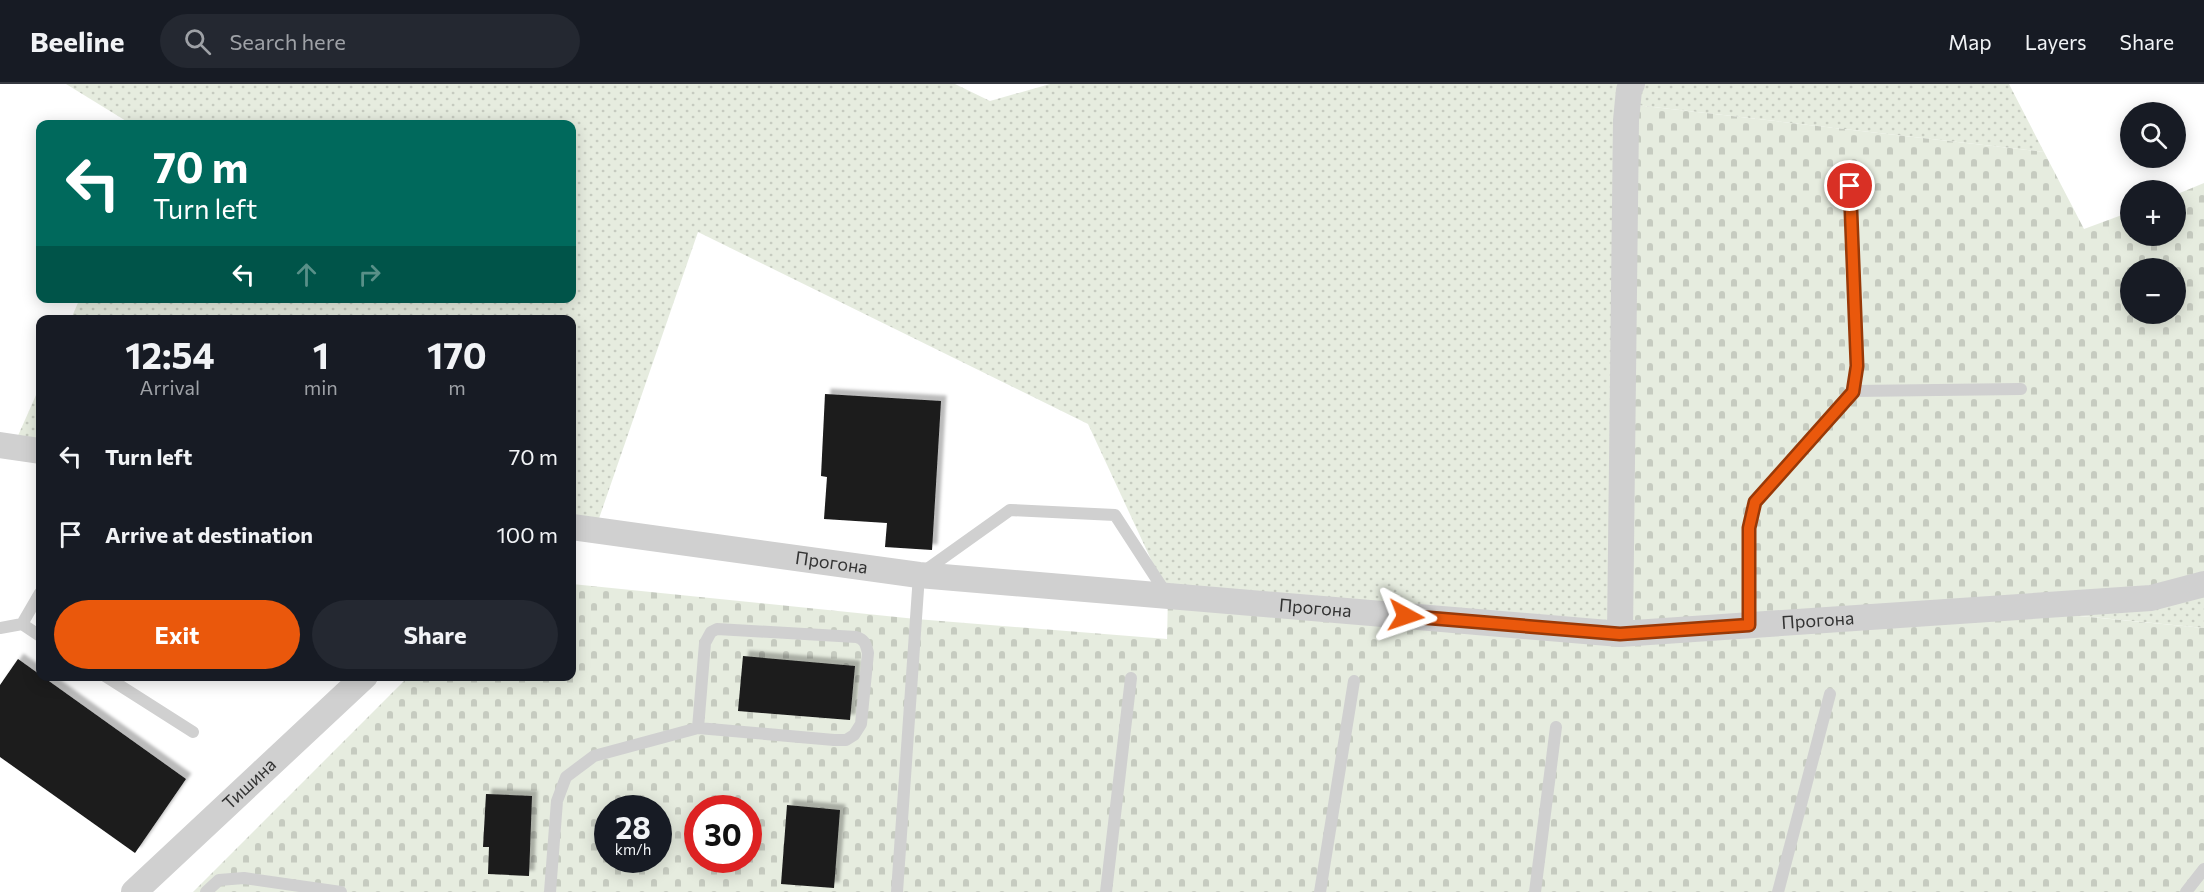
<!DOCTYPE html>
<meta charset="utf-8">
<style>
:root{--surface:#171b24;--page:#242831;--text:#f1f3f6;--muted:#9ea1a6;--line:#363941;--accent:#ea580c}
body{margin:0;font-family:Commissioner,sans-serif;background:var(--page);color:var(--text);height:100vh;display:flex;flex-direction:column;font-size:22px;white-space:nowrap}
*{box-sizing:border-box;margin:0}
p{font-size:20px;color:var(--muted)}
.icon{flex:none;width:33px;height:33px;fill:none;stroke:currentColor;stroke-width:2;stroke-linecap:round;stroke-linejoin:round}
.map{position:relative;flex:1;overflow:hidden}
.side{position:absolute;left:36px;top:231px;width:540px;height:366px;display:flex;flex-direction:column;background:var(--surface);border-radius:12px;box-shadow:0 3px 15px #0003}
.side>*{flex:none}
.banner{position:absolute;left:36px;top:36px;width:540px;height:183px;border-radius:12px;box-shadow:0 3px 15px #0003;background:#00695c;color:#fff;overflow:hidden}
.fabs{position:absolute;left:2120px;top:18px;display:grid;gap:12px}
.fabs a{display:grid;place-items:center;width:66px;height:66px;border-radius:50%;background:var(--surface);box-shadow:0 3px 15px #0003;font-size:30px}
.speed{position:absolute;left:594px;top:711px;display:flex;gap:12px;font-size:30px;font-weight:700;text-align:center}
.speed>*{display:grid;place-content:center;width:78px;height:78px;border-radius:50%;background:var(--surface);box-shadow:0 3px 15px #0003;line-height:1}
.speed small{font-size:15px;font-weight:400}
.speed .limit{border:9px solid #d22;background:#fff;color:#111}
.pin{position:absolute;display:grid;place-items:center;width:51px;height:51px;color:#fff;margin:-26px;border:3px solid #fff;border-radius:50%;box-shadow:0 2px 6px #0007}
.me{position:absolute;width:66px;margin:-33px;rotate:95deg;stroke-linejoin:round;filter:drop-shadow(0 0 4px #0008)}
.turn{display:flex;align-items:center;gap:21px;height:126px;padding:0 18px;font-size:27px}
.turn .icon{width:78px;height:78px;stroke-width:2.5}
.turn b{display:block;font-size:42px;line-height:51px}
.lanes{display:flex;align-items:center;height:57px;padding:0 18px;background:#0003;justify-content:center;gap:30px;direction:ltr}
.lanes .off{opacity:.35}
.eta{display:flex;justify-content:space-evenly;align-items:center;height:102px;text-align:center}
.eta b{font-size:36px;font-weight:700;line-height:42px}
.button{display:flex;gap:12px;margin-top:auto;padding:12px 18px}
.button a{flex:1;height:69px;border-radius:36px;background:var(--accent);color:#fff;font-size:24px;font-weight:700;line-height:69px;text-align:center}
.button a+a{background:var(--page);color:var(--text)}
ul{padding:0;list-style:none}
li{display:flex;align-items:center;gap:18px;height:78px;padding:0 18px}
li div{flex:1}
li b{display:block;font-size:22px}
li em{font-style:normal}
header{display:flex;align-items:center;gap:36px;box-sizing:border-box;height:84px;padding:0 30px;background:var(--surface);border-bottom:2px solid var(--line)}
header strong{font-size:28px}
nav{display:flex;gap:33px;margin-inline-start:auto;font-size:21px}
.search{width:420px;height:54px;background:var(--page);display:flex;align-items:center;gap:15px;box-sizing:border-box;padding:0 21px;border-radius:33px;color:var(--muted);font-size:22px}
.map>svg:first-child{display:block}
.grass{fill:url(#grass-dots)}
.cemetery{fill:url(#cemetery-stones);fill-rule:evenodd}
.building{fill:#1a1a1a;filter:url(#shadow)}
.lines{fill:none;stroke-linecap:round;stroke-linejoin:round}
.lane{stroke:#d0d0d0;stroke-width:12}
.street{stroke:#d0d0d0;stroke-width:26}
.route-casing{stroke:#983908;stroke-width:15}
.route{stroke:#ea580c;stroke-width:10}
.labels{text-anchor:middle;stroke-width:6;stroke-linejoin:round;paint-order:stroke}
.street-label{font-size:18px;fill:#333;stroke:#fff}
</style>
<header>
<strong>Beeline</strong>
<div class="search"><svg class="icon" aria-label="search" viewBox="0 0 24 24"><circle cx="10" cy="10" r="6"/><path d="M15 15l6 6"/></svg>Search here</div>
<nav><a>Map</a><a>Layers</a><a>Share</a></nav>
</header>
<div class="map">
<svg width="2204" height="808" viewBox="0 0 2204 808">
<defs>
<pattern id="grass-dots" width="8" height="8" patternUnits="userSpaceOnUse" patternTransform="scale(1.5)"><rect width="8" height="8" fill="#e6ecdf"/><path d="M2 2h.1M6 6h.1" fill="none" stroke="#c6cbc0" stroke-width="1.8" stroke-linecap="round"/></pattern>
<pattern id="cemetery-stones" width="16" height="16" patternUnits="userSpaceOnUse" patternTransform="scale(1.5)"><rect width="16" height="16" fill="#e6ecdf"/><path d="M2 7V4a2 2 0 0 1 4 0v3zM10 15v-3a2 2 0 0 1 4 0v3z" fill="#c6cbc0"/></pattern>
<filter id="shadow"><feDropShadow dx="5.5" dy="-5.5" stdDeviation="1.5" flood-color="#0004"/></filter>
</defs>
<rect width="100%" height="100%" fill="#fff"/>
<!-- grass -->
<path class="grass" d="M66 0H955L990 17 1050 0H2009L2044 68 1627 20 1620 550 1168 512 1088 340 698 148 595 446 572 443V236L71 235 80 214H572V40H131Z
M40 302V367L13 363Z
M2204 500V544L2000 524Z"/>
<!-- cemetery -->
<path class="cemetery" d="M1627 20 2044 68 2084 145 2130 128V152H2175V111L2204 99V500L2005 525 2204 544V808H193L408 593 572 592V500L916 535 1167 555 1168 512 1620 549ZM2130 184H2175V230H2130ZM608 724H658V776H608ZM698 724H748V776H698Z"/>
<!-- building -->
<path class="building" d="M825 310 941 317 932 466 885 463 887 439 824 435 827 393 821 392Z
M743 572 855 582 850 636 738 627Z
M18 575 186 695 135 769 0 673V601Z
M486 710 532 712 529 792 488 790 489 763H483Z
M787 721 840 726 834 804 781 800Z"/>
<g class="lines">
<!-- lane -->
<path class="lane" d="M1853 307 2021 305
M22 540 40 552
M1749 541V444L1755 418 1853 307 1857 281 1850 102
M0 544 22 540 40 509
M105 592 193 648
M206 808 219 796 244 794 341 808
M550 808 557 717 566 693 594 672 698 644 834 656H846L854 651 861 640 868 569C866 561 865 555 856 553L717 545 711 548 705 559 698 644
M897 808 919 491 1010 426 1115 431 1167 511
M1106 808 1131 594
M1320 808 1354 597
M1535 808 1556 643
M1778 808 1830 610
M2186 808 2204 785"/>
<!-- street -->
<g class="street">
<path d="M0 361 40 367"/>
<path id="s1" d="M572 443 919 491 1620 550 2151 514 2204 500"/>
<path d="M1620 550 1626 36 1629 6 1632 0"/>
<path id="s2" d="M134 808 365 592"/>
</g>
</g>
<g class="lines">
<defs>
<path id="route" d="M1406 532 1620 550 1749 541V444L1755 418 1853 308 1857 282 1850 102"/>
</defs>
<!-- route casing -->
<use href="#route" class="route-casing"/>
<!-- route -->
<use href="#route" class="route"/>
</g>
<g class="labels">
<!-- street labels -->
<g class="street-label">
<text dy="6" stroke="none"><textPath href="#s1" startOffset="262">Прогона</textPath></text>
<text dy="6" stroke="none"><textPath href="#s1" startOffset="748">Прогона</textPath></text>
<text dy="6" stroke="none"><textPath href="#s1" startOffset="1252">Прогона</textPath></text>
<text dy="6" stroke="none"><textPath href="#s2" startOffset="158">Тишина</textPath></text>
</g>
</g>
</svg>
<div class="fabs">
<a><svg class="icon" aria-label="search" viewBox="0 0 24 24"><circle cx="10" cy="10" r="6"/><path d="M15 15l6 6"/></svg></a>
<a>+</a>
<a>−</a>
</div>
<div class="speed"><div>28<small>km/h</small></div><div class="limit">30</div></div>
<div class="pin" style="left:1850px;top:102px;background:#d93025"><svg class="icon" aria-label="arrive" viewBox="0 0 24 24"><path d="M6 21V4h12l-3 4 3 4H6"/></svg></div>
<svg class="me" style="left:1406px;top:532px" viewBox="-20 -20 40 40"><path d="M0-17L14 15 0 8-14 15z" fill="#ea580c" stroke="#fff" stroke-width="4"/></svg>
<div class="banner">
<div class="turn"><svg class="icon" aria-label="left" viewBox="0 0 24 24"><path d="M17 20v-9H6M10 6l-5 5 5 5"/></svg><div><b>70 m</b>Turn left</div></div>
<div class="lanes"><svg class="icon" aria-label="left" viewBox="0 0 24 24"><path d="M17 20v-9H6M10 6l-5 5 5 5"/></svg><svg class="icon off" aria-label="ahead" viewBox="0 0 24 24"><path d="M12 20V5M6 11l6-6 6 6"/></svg><svg class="icon off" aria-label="right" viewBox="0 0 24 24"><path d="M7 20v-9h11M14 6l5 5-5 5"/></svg></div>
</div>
<section class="side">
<div class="eta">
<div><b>12:54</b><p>Arrival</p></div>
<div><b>1</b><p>min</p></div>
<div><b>170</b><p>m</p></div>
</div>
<ul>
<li><svg class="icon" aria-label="left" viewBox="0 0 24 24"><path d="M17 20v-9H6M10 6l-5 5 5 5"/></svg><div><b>Turn left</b></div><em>70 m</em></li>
<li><svg class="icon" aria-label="arrive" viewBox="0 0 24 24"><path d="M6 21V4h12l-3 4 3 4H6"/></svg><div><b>Arrive at destination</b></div><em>100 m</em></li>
</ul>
<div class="button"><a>Exit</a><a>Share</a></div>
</section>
</div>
